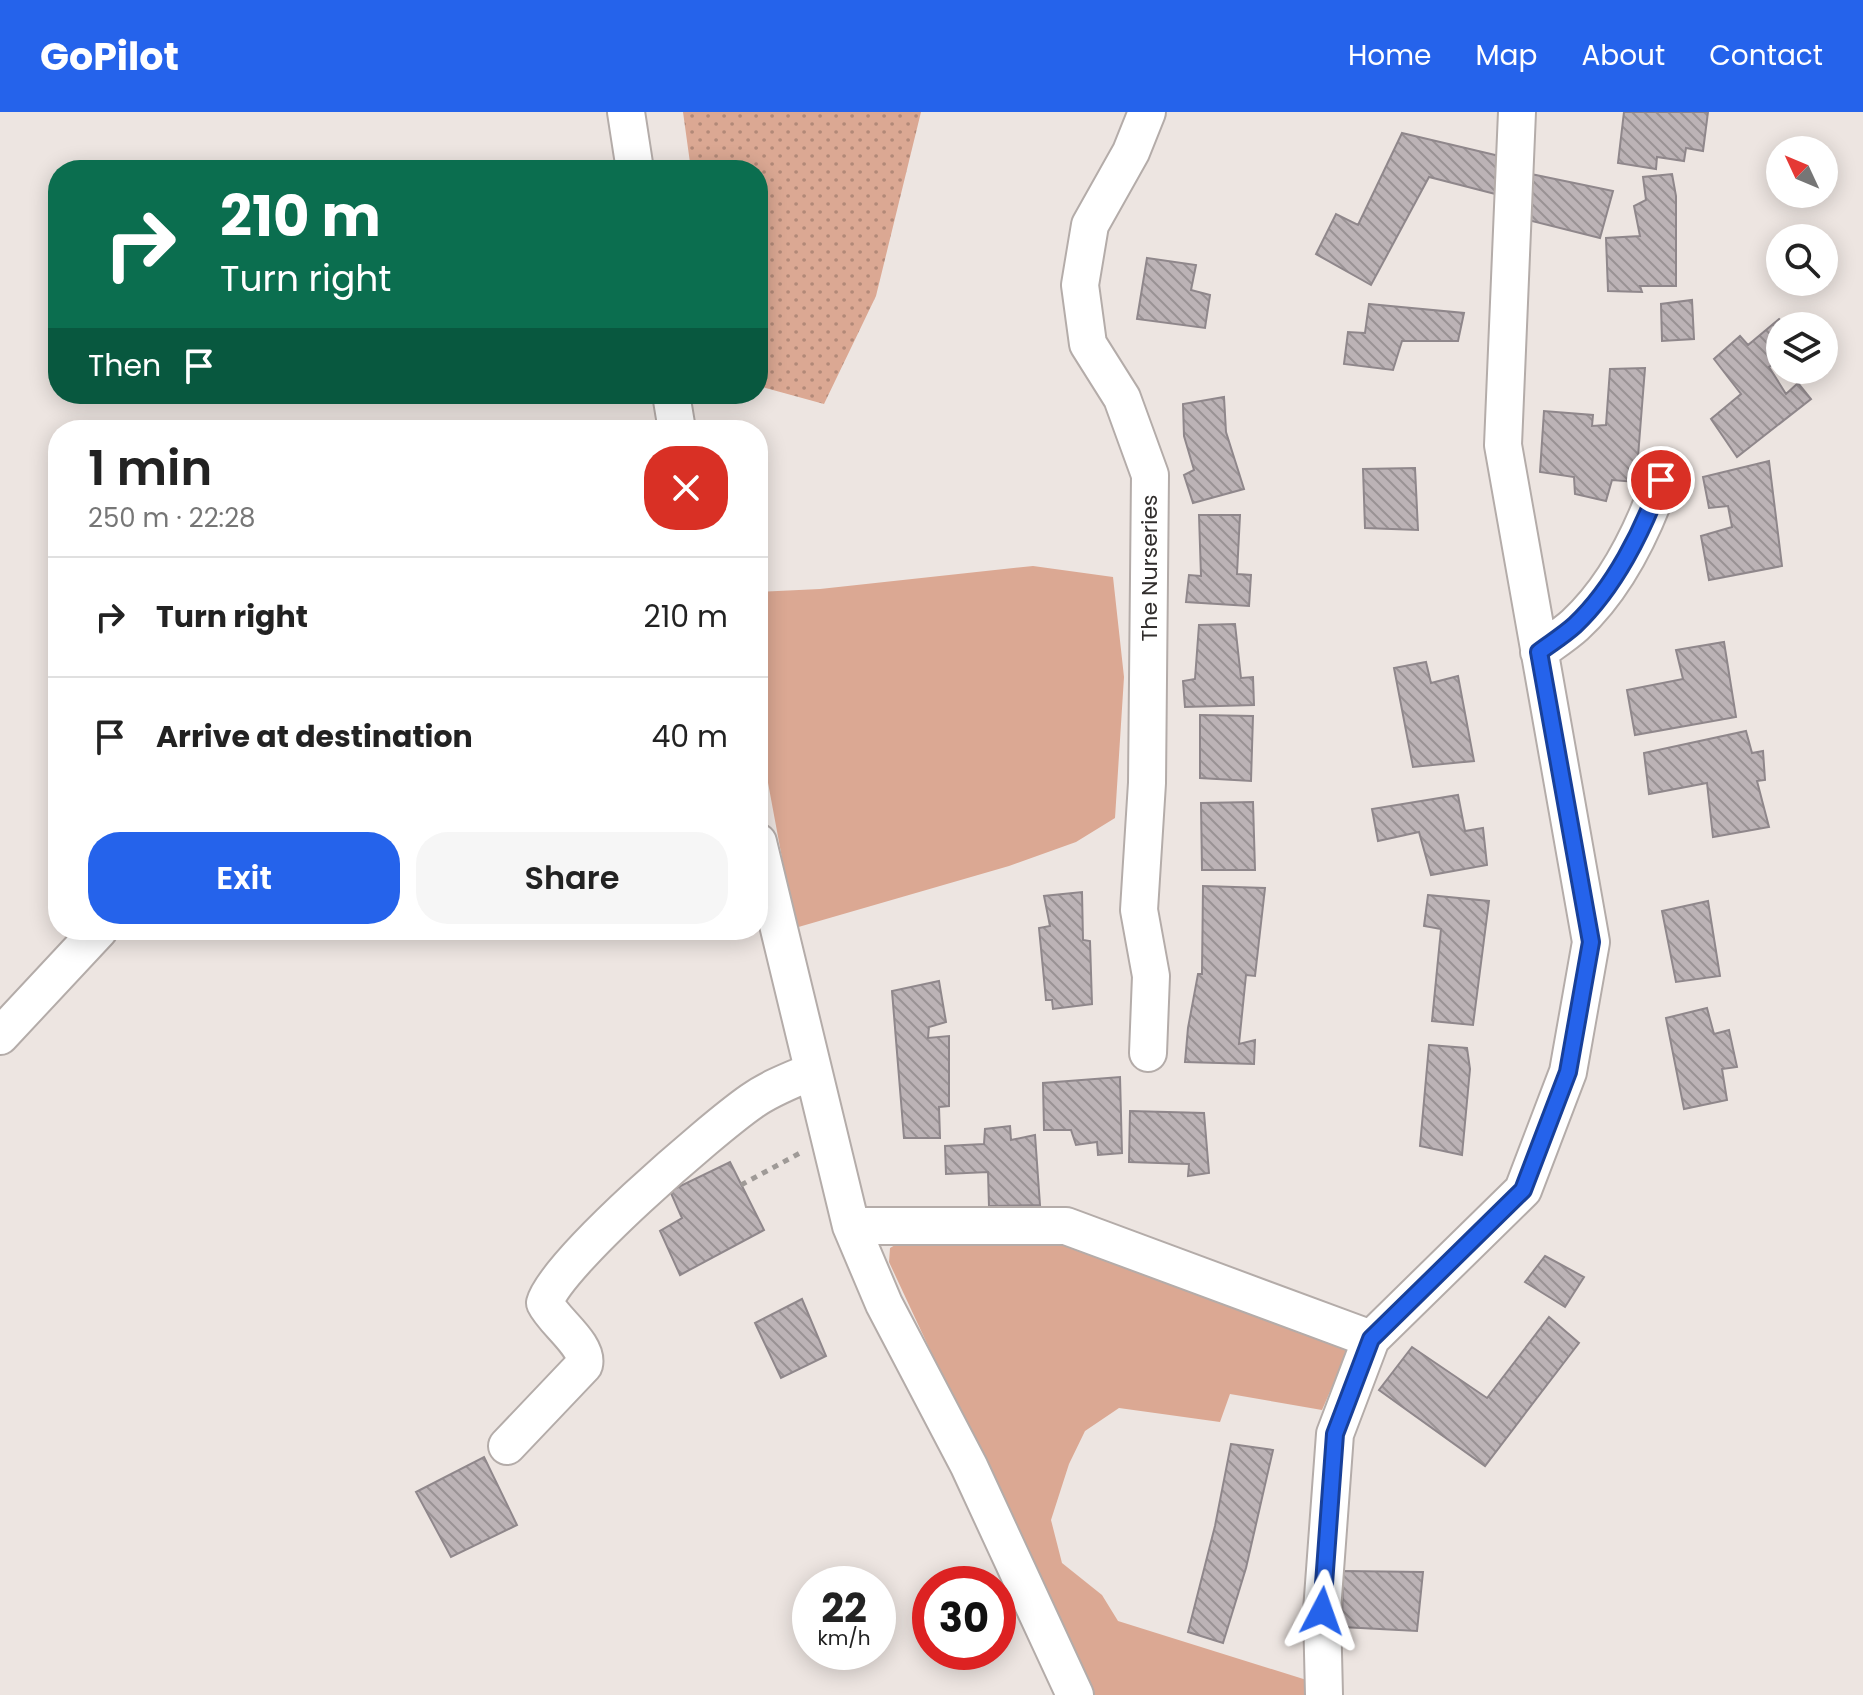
<!DOCTYPE html>
<meta charset="utf-8">
<style>
:root{--surface:#fff;--page:#f6f6f6;--text:#222;--muted:#767676;--line:#e0e0e0;--accent:#2563eb}
body{margin:0;font-family:Poppins,sans-serif;background:var(--page);color:var(--text);height:100vh;display:flex;flex-direction:column;font-size:30px;white-space:nowrap}
*{box-sizing:border-box;margin:0}
p{font-size:26px;color:var(--muted)}
.icon{flex:none;width:44px;height:44px;fill:none;stroke:currentColor;stroke-width:2;stroke-linecap:round;stroke-linejoin:round}
.map{position:relative;flex:1;overflow:hidden}
.drawer{position:absolute;left:48px;top:308px;width:720px;height:520px;display:flex;flex-direction:column;background:var(--surface);border-radius:32px;box-shadow:0 4px 20px #0003}
.drawer>*{flex:none}
.guide{position:absolute;left:48px;top:48px;width:720px;height:244px;border-radius:32px;box-shadow:0 4px 20px #0003;background:#0b6e4f;color:#fff;overflow:hidden}
.needle{width:52px;rotate:314deg}
.controls{position:absolute;left:1766px;top:24px;display:grid;gap:16px}
.controls a{display:grid;place-items:center;width:72px;height:72px;border-radius:50%;background:var(--surface);box-shadow:0 4px 20px #0003;font-size:40px}
.speed{position:absolute;left:792px;top:1454px;display:flex;gap:16px;font-size:40px;font-weight:700;text-align:center}
.speed>*{display:grid;place-content:center;width:104px;height:104px;border-radius:50%;background:var(--surface);box-shadow:0 4px 20px #0003;line-height:1}
.speed small{font-size:20px;font-weight:400}
.speed .limit{border:12px solid #d22;background:#fff;color:#111}
.pin{position:absolute;display:grid;place-items:center;width:68px;height:68px;color:#fff;margin:-34px;border:4px solid #fff;border-radius:50%;box-shadow:0 2px 8px #0007}
.me{position:absolute;width:88px;margin:-44px;rotate:4deg;stroke-linejoin:round;filter:drop-shadow(0 0 6px #0008)}
.turn{display:flex;align-items:center;gap:28px;height:168px;padding:0 40px;font-size:36px}
.turn .icon{width:104px;height:104px;stroke-width:2.5}
.turn b{display:block;font-size:56px;line-height:68px}
.then{display:flex;align-items:center;height:76px;padding:0 40px;background:#0003;gap:16px;font-size:30px}
.round{display:grid;place-items:center;flex:none;width:84px;height:84px;border-radius:32px;background:var(--page)}
.headline{display:flex;align-items:center;justify-content:space-between;height:136px;padding:0 40px}
h1{font-size:48px;font-weight:600;line-height:60px}
.cta{display:flex;gap:16px;margin-top:auto;padding:16px 40px}
.cta a{flex:1;height:92px;border-radius:32px;background:var(--accent);color:#fff;font-size:32px;font-weight:600;line-height:92px;text-align:center}
.cta a+a{background:var(--page);color:var(--text)}
ul{padding:0;list-style:none}
li{display:flex;align-items:center;gap:24px;height:120px;padding:0 40px;border-top:2px solid var(--line)}
li div{flex:1}
li b{display:block;font-size:30px}
li em{font-style:normal}
header{display:flex;align-items:center;gap:48px;box-sizing:border-box;height:112px;padding:0 40px;background:var(--accent);color:#fff}
header strong{font-size:38px}
nav{display:flex;gap:44px;margin-inline-start:auto;font-size:28px}
.map>svg:first-child{display:block}
.grass{fill:#dba893}
.park{fill:url(#park-dots)}
.building{fill:url(#building-back-hatch);stroke:#8f878b;stroke-width:2}
.lines{fill:none;stroke-linecap:round;stroke-linejoin:round}
.minor-casing{stroke:#b4aca9;stroke-width:40}
.path{stroke:#9f9a97;stroke-width:5;stroke-dasharray:6 6;stroke-linecap:butt}
.minor{stroke:#fff;stroke-width:36}
.route-casing{stroke:#184099;stroke-width:20}
.route{stroke:#2563eb;stroke-width:14}
.labels{text-anchor:middle;stroke-width:6;stroke-linejoin:round;paint-order:stroke}
.street-label{font-size:22px;fill:#312e2d;stroke:#fff}
</style>
<header>
<strong>GoPilot</strong>
<nav><a>Home</a><a>Map</a><a>About</a><a>Contact</a></nav>
</header>
<div class="map">
<svg width="1863" height="1583" viewBox="0 0 1863 1583">
<defs>
<pattern id="park-dots" width="8" height="8" patternUnits="userSpaceOnUse" patternTransform="scale(2)"><rect width="8" height="8" fill="#dba893"/><path d="M2 2h.1M6 6h.1" fill="none" stroke="#b28978" stroke-width="1.8" stroke-linecap="round"/></pattern>
<pattern id="building-back-hatch" width="6" height="6" patternUnits="userSpaceOnUse" patternTransform="scale(2)"><rect width="6" height="6" fill="#bcb3b6"/><path d="M-1 5l2 2M0 0l6 6M5-1l2 2" fill="none" stroke="#999294"/></pattern>
</defs>
<rect width="100%" height="100%" fill="#ede5e1"/>
<!-- grass -->
<path class="grass" d="M1033 454 1113 465 1124 565 1115 706 1076 730 1009 754 795 816 758 617V480L820 477Z
M902 1129 1074 1134 1350 1234 1322 1298 1230 1282 1220 1310 1119 1296 1085 1319 1069 1352 1051 1408 1062 1451 1102 1483 1118 1509 1313 1570 1312 1583H1091L889 1150 890 1136Z"/>
<!-- park -->
<path class="park" d="M683 0H921L876 184 824 292 758 274V58H691Z"/>
<!-- building -->
<path class="building" d="M1624 0H1708L1703 39 1686 36 1684 49 1657 45 1656 57 1618 51Z
M1402 21 1508 46 1503 84 1429 65 1371 173 1316 142 1336 102 1358 113Z
M1531 62 1613 79 1600 126 1520 106Z
M1672 62 1676 84V174H1640L1642 180 1608 179 1606 126 1640 124 1634 94 1646 88 1643 65Z
M1147 146 1196 153 1191 178 1210 183 1205 216 1137 207Z
M1692 188 1694 227 1662 229 1661 192Z
M1369 192 1464 201 1458 229H1402L1393 258 1344 252 1348 220 1365 221Z
M1779 207 1786 214H1780V247L1769 255 1786 282 1798 271 1811 287 1737 345 1711 307 1741 282 1714 247 1740 224 1748 233Z
M1645 256 1636 370 1612 368 1606 389 1575 382 1574 365 1540 360 1544 299 1593 303 1592 314 1606 313 1610 257Z
M1224 285 1226 320 1244 377 1193 391 1184 363 1194 358 1184 324 1183 292Z
M1769 349 1782 454 1709 468 1701 424 1732 415 1728 394 1709 396 1703 365Z
M1415 356 1418 418 1365 416 1363 357Z
M1199 403H1240L1237 462 1251 463 1249 494 1186 490 1189 463 1201 464Z
M1235 512 1241 566 1253 565 1254 593 1185 595 1183 569 1195 567 1199 513Z
M1724 530 1736 605 1635 623 1627 578 1683 567 1676 538Z
M1426 550 1431 571 1458 564 1474 649 1413 655 1394 556Z
M1200 603 1253 604 1251 669 1200 666Z
M1746 619 1752 641 1763 639 1765 668 1757 669 1769 715 1713 725 1707 671 1649 682 1644 641Z
M1458 683 1465 719 1483 716 1487 753 1431 763 1419 720 1378 729 1372 697Z
M1253 690 1255 758H1202L1201 691Z
M1203 774 1265 776 1255 864 1246 863 1239 932 1255 928 1254 952 1185 950 1188 916 1198 862H1202Z
M1082 780 1083 828 1090 829 1092 892 1053 897 1052 888H1046L1039 816 1050 814 1044 784Z
M1428 783 1489 789 1473 913 1432 909 1441 817 1424 814Z
M1708 789 1720 864 1676 870 1662 799Z
M939 869 946 910 929 915 928 926 949 924V994L939 995 940 1026H904L892 879Z
M1707 896 1714 922 1729 918 1737 955 1722 957 1727 988 1684 997 1666 906Z
M1429 933 1467 936 1470 957 1462 1043 1420 1034Z
M1120 965 1122 1041 1098 1043 1097 1030 1076 1033 1071 1018H1044L1043 971Z
M1130 999 1204 1001 1209 1061 1188 1064 1189 1052 1129 1050Z
M1010 1014 1011 1028 1035 1023 1040 1093 989 1094 988 1060 946 1062 945 1034 984 1032 985 1017Z
M730 1050 764 1118 680 1163 660 1119 682 1106 670 1079Z
M1545 1144 1584 1165 1565 1195 1525 1170Z
M802 1187 826 1244 781 1266 755 1211Z
M1549 1205 1579 1231 1485 1354 1379 1278 1412 1235 1487 1286Z
M1231 1332 1273 1338 1246 1456 1223 1531 1188 1520 1215 1414Z
M484 1345 517 1413 451 1445 416 1380Z
M1343 1459 1423 1460 1417 1519 1342 1515Z"/>
<g class="lines">
<defs>
<path id="minor" d="M626 0 635 58
M1147 0 1131 40 1090 113 1080 173 1088 232 1122 286 1150 363 1147 671 1139 798 1151 864 1148 941
M671 282 677 318
M1539 540C1551 531 1564 523 1575 513 1615 476 1643 419 1661 368
M758 730 851 1114 884 1192 969 1354 1075 1583
M0 924 99 818
M851 1114H1066L1371 1227
M507 1334 584 1253C589 1233 554 1210 545 1191 555 1152 713 1016 752 989 770 976 792 968 813 959
M1324 1583 1322 1499 1335 1322 1371 1227 1523 1078 1568 960 1591 830 1503 333 1517 0"/>
</defs>
<!-- minor casing -->
<use href="#minor" class="minor-casing"/>
<!-- path -->
<path class="path" d="M741 1073 800 1041"/>
<!-- minor -->
<use href="#minor" class="minor"/>
</g>
<g class="lines">
<defs>
<path id="route" d="M1322 1499 1335 1322 1371 1227 1523 1078 1568 960 1591 830 1539 540C1551 531 1564 523 1575 513 1614 476 1643 419 1661 368"/>
</defs>
<!-- route casing -->
<use href="#route" class="route-casing"/>
<!-- route -->
<use href="#route" class="route"/>
</g>
<g class="labels">
<!-- street labels -->
<g class="street-label">
<text transform="translate(1149 456) rotate(-90)" y="8">The Nurseries</text>
</g>
</g>
</svg>
<div class="controls">
<a><svg class="needle" viewBox="-14 -14 28 28"><path d="M0-13l5 13h-10z" fill="#e53935"/><path d="M0 13l5-13h-10z" fill="#767676"/></svg></a>
<a><svg class="icon" aria-label="search" viewBox="0 0 24 24"><circle cx="10" cy="10" r="6"/><path d="M15 15l6 6"/></svg></a>
<a><svg class="icon" aria-label="layers" viewBox="0 0 24 24"><path d="M12 4l9 5-9 5-9-5zM3 14l9 5 9-5"/></svg></a>
</div>
<div class="speed"><div>22<small>km/h</small></div><div class="limit">30</div></div>
<div class="pin" style="left:1661px;top:368px;background:#d93025"><svg class="icon" aria-label="arrive" viewBox="0 0 24 24"><path d="M6 21V4h12l-3 4 3 4H6"/></svg></div>
<svg class="me" style="left:1322px;top:1499px" viewBox="-20 -20 40 40"><path d="M0-17L14 15 0 8-14 15z" fill="#2563eb" stroke="#fff" stroke-width="4"/></svg>
<div class="guide">
<div class="turn"><svg class="icon" aria-label="right" viewBox="0 0 24 24"><path d="M7 20v-9h11M14 6l5 5-5 5"/></svg><div><b>210 m</b>Turn right</div></div>
<div class="then">Then<svg class="icon" aria-label="arrive" viewBox="0 0 24 24"><path d="M6 21V4h12l-3 4 3 4H6"/></svg></div>
</div>
<section class="drawer">
<div class="headline"><div><h1>1 min</h1><p>250 m · 22:28</p></div><a class="round" style="background:#d93025;color:#fff"><svg class="icon" aria-label="close" viewBox="0 0 24 24"><path d="M6 6l12 12M18 6L6 18"/></svg></a></div>
<ul>
<li><svg class="icon" aria-label="right" viewBox="0 0 24 24"><path d="M7 20v-9h11M14 6l5 5-5 5"/></svg><div><b>Turn right</b></div><em>210 m</em></li>
<li><svg class="icon" aria-label="arrive" viewBox="0 0 24 24"><path d="M6 21V4h12l-3 4 3 4H6"/></svg><div><b>Arrive at destination</b></div><em>40 m</em></li>
</ul>
<div class="cta"><a>Exit</a><a>Share</a></div>
</section>
</div>
